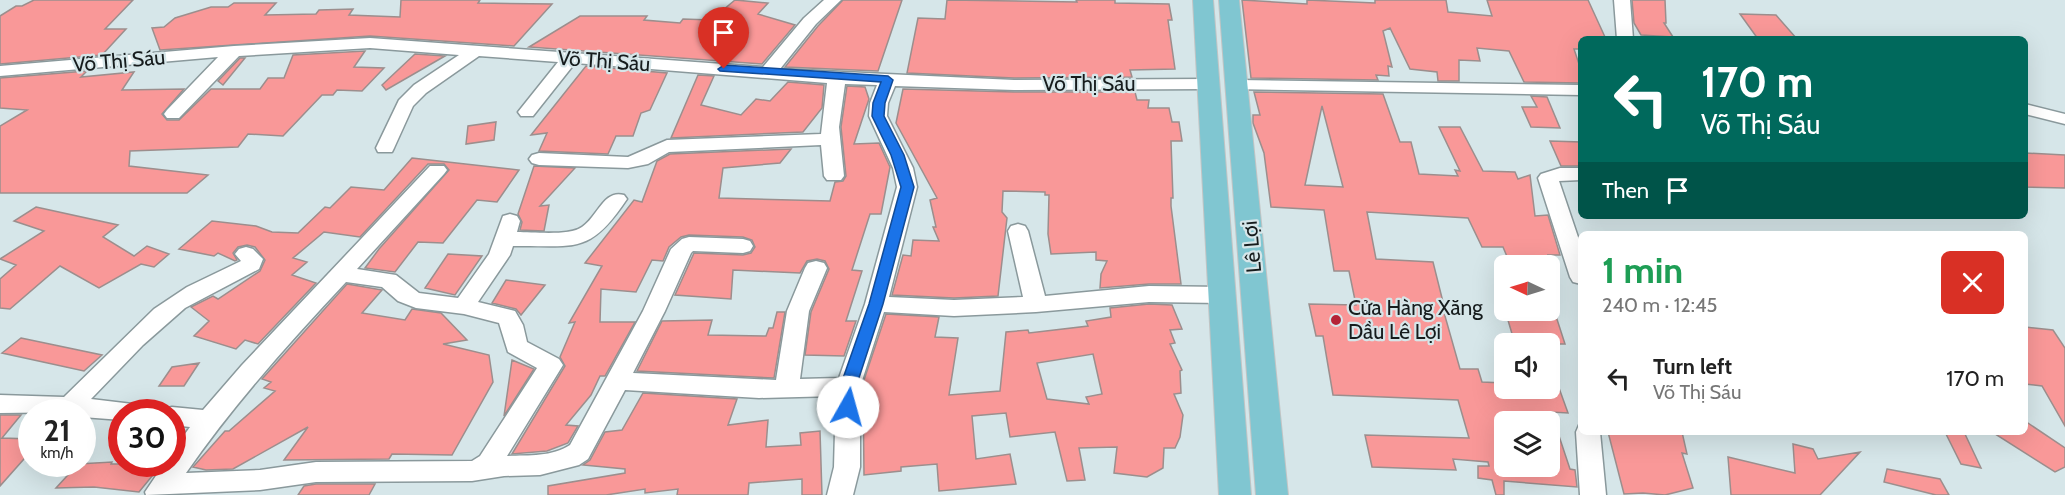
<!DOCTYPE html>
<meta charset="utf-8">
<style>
:root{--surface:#fff;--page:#f2f2f2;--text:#222;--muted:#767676}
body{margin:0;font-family:Cabin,sans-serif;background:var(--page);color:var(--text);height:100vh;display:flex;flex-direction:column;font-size:22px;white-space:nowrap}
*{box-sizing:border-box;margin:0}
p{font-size:20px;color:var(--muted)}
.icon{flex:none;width:33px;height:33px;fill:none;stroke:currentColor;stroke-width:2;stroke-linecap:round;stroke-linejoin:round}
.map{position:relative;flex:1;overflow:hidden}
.drawer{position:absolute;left:1578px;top:231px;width:450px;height:204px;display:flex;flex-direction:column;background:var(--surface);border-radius:9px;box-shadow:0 6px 24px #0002}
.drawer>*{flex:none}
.hud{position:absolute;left:1578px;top:36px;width:450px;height:183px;border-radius:9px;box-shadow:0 6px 24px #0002;background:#00695c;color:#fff;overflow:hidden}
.needle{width:39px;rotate:274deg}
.controls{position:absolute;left:1494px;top:255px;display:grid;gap:12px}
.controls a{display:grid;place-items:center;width:66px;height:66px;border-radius:9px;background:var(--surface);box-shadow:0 6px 24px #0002;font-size:30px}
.speed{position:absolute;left:18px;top:399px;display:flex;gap:12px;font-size:30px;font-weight:700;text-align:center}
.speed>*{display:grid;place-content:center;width:78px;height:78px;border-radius:50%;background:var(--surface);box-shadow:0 6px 24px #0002;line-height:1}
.speed small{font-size:15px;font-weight:400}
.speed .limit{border:9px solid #d22;background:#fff;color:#111}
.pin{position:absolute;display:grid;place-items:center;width:51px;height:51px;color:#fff;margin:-62px -26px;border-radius:50% 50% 50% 0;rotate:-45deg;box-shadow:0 0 6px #0007}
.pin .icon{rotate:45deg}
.me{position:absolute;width:66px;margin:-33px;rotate:7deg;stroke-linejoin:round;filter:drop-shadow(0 0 4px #0008)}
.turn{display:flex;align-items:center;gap:21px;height:126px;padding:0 24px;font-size:27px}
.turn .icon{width:78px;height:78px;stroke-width:2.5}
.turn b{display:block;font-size:42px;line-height:51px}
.then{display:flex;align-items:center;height:57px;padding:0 24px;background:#0003;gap:12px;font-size:22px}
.round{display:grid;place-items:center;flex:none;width:63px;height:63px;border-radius:9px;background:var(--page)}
.headline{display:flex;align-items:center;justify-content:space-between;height:102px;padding:0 24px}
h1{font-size:36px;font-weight:800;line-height:45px;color:#1e9e55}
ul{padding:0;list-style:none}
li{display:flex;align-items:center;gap:18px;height:90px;padding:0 24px}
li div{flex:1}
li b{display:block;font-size:22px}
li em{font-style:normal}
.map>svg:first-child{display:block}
.building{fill:#f99898;stroke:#9c8e8d;stroke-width:1.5;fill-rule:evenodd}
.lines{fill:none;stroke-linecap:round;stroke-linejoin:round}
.minor-casing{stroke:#8a999c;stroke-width:3}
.major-casing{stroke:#c2c4c4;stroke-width:2}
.minor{fill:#fff;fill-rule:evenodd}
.major{fill:#80c6d1;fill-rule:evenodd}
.route{fill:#1a73e8;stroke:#114b97;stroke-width:1.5}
.poi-dot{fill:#b52336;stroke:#d6e6e9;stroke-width:2}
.labels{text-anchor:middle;stroke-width:4.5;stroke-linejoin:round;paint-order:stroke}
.street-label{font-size:21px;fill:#161c1d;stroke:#d6e6e9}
.poi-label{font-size:21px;fill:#161c1d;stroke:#d6e6e9;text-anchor:start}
</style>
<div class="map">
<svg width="2065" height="495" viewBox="0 0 2065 495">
<rect width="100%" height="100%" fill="#d6e6e9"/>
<!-- building -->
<path class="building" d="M34 0H133L105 29H126L102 55 0 64V16L16 6H22Z
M401 0H480L478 3 552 4 514 46 370 36 160 50 152 28 164 27 175 18 211 7H228L234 3H276L265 15 316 14 319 10 353 9 349 15 400 17Z
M735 0 768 3 758 14 795 25 762 64 529 47 580 16H647L644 20 680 23 683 19 711 20Z
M843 0H902L878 71 785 67 818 26Z
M947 0 1077 2 1076 0H1115V3L1169 4 1172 20H1168L1175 69 1130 70 1132 77 1014 78 907 73 918 18 945 19Z
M1242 0 1307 4V0L1375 3V0H1446L1448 12 1492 16 1487 0H1588L1605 37 1581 39V49H1574L1581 70V83L1524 82 1509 51 1477 48 1480 61 1459 60V81H1438L1437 72 1410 69 1390 28 1383 31 1392 67 1388 66 1389 76 1376 75 1378 80 1251 78Z
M1632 0H1665L1666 23H1664L1673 37 1641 35 1634 23Z
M1740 14 1776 15 1797 39H1758Z
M365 51 354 67 384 68 362 91 337 90 333 95H322L283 136 248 134 238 147 130 151 129 166 208 175 187 193H0V126L27 110 0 108V78L87 71 81 77 134 72 122 90 184 89 162 114 167 120H179L211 89H260L268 78H284L293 55Z
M415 54 445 56 386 90 382 85Z
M240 58H245L223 85 218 81Z
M586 66 667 73 650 110 641 113 633 136H616L608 154 539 151 547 133 531 135Z
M698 75 714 76 701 105 741 115 756 99 770 101 788 82 824 85 822 108 803 132 671 138Z
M847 86 865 87 869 99 854 144 879 143 890 167 881 214H870L852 270 862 271 846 321H856L844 356 805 355 811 312 829 269 825 261 817 259 807 261 800 273 733 270 731 299 675 295 694 253 743 255 751 253 755 247 752 240 743 237 689 235 681 237 669 247 663 261 652 260 636 292 601 289 600 322H635L605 376H600L591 395 566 425 578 426 568 443 547 451 512 454 565 366 560 357 575 322 569 323 602 266 585 263 634 200 642 202 657 161 670 154 791 149 780 163 723 168 719 198 830 201 835 182 843 181 846 176 841 127Z
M903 89 1014 92H1135L1137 100H1149L1148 108H1169L1172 122H1179L1182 141H1171L1173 198H1171V206L1181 284H1149L1100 288 1101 274 1107 261 1096 260V252L1051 254 1048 234 1049 195H1045V192L1003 191 1002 212 1007 218 998 296 954 298 892 295 903 255 911 256 913 240 939 241 933 227H936L930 200 937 198 896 123Z
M1254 92 1383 94 1400 142H1411L1419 174 1458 176 1455 170 1460 171 1439 127H1460L1483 171 1515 172 1518 179 1530 175 1535 216 1548 215 1560 255H1548L1553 266H1511L1503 247H1482L1468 218 1367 212 1376 259 1433 262 1443 302H1441L1460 369H1478L1482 382 1504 383V388H1559L1568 413 1551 412 1570 469 1575 470 1577 487 1504 481V495H1496L1492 480 1478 478V466H1489L1488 462 1453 459 1456 470 1372 467 1365 435 1469 438 1458 400 1333 395 1323 336H1316L1309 304 1356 305 1349 271H1334L1324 210 1271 207 1264 153 1253 123V115H1260ZM1322 106 1343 187 1305 185ZM1504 422H1550V466H1504Z
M1531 96 1547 97 1560 128 1531 127 1522 107H1537Z
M496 122 494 140 466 144 468 126Z
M1550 141 1581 142V166H1561Z
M2025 153 2065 155V188L2025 187Z
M412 158 519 170 497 202 477 200 443 243 418 242 395 272 365 268 379 249 449 170 444 164H428L360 237 324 232 293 258 307 262 292 275 316 283 258 344 245 340 236 349 194 336 209 321 191 307 213 296 218 299 260 271 265 260 255 247 247 245 238 247 233 253 237 260 235 261 218 253 214 256 179 249 212 221 256 226 272 232 298 233 325 207 330 208 351 187 384 190Z
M534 166 575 168 540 206 549 205 544 231 520 230 522 222 518 214Z
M36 207 118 225 103 237 134 256 147 246 169 254 154 267 141 264 99 288 60 266 10 309 0 308V279L16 265 0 259 44 231 14 221Z
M448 254 482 256 455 295 425 288Z
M506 280 545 285 521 315 516 309 492 303Z
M347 284 382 290 362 313 405 320 412 309 441 313 467 340 443 344 489 355 493 382 452 455 392 454 389 459 284 460 308 427 233 469 206 470 193 467 225 431H229L275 391 264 388 271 382 262 379Z
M1149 304 1172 305 1182 329 1170 330 1175 343 1170 344 1182 370 1180 371 1181 393 1174 394 1183 415 1180 437 1175 448H1164L1163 468 1147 477 1114 473 1117 447 1079 448 1085 480 1067 481 1055 432 1010 437 1006 413 972 416 976 459 1010 454 1016 484 939 491 937 464 901 467V471L864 475 863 383 886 314 939 317 935 337 958 338 949 395 1000 391 1006 332 1028 330 1029 333 1088 326 1086 321 1111 317 1110 308ZM1093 354 1102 394 1086 397 1089 404 1047 399 1037 363Z
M1505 310H1554L1565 344H1515Z
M777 312H785L774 378 637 371 662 321 712 320 708 335 766 336 769 328H773Z
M2025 327 2053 330 2065 348V426L2042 386 2025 384Z
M21 338 102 355 84 371 2 353Z
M512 360 534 369 504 416Z
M199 363 184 386H159L172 367Z
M643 393 737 399 728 425 768 420 766 447 801 445 800 433 820 431 822 495H802V479L749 483 748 495H677L678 489 645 493V489L606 495H548V486L625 473V469L583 465 590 460 605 432 622 430Z
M0 415H21L2 438 32 439V450L0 486Z
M2025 421 2065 448V467L2055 472 1992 432H2025Z
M1608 432H1682L1687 454 1682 453 1693 488 1665 495 1643 493 1624 494Z
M1945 432H1964L1981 468 1961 464Z
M1793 444 1813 449 1818 459 1860 452 1820 495H1731L1728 457 1795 473Z
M112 462 111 464H162L139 492 94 487 56 488 78 464Z
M1887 469 1940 479 1949 495H1936L1884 482Z
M316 484H375L369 495H298L304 486Z"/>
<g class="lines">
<defs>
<path id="minor" d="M824 0H841L816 24 780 69 1014 80 1208 79 1214 80 1217 84 1214 88 1208 89 1014 90 895 86 888 103 887 116 913 168 917 187 889 297 954 300 1023 297 1008 231 1011 226 1018 224 1025 226 1028 231 1045 296 1149 286 1222 287 1230 290 1233 295 1230 300 1222 303 1149 302 1036 312 954 316 884 312 860 387V467L853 495H827L834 467 836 396 759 398 625 390 588 459 579 465 540 475 504 476 472 481 316 482 260 490 146 495 145 492 164 464H172V452L190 427 172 425V412H162L163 409 172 407 203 410 242 365 430 166H444L447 170 444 174 357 269 396 275 419 293 458 298 489 254 503 216 510 214 517 216 520 221 517 232C533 232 570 236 582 227 598 216 604 189 624 195L627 199C589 256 575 245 513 246L510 255 478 302 515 311 523 325 527 342 559 359 563 365 507 456C528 455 552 457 570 445L643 311 671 249 682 239 689 237 743 239 750 241 753 246 750 251 743 253 693 251 691 253 665 311 633 373 776 380 787 311 805 268 808 263 816 261 824 263 827 268 809 311 800 379 839 378 865 304 897 187 893 168 869 116 870 103 877 85 845 84 839 127 844 176 841 180H827L824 176 821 145 669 152 648 164 628 168 539 165 532 163 529 159 532 155 539 153 628 157 667 140 821 134 827 83 575 63 533 116H521L518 112 558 62 479 56 426 93 413 106 394 148 392 152H378L376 148 399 100 414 85 459 55 370 48 239 56 179 118H167L164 114 167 110 218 57 0 76V66L234 46 370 38 763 67 804 18ZM346 282 382 287 398 301 416 308 464 314 499 323 508 352 537 368 480 456 472 461 316 462 260 470 186 473C234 404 289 343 346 282Z
M1614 0H1630L1633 39H1617Z
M1238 80 1581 85V95L1232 89 1229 85 1232 81Z
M2025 104 2065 114V124L2025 114Z
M1560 168H1581V180L1559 181 1581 246V284L1573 282 1570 277 1538 178 1541 174Z
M246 247 253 249 263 259 259 269 185 308 143 345 91 399 141 405 144 412H122V420L82 417V412L0 413V395L64 397 154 309 187 287 241 261 235 254 239 249Z
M1579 425H1581V432H1600L1606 495H1580L1576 432Z"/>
<path id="major" d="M1193 0H1213L1251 495H1219Z
M1219 0H1239L1288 495H1256Z"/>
</defs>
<!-- minor casing -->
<use href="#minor" class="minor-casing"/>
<!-- major casing -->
<use href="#major" class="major-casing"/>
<!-- minor -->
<use href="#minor" class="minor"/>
<!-- major -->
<use href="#major" class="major"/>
</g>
<!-- route -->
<path class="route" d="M724 65 888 76 893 80 885 103 884 116 904 155 914 187 883 304 856 387V407L853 412H842L840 407V387L869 304 901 187 891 155 872 116 873 103 881 82 720 71 718 69Z"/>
<!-- markers -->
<circle class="poi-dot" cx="1336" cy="320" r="6"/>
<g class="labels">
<!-- street labels -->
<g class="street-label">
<text transform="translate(119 61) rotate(-5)" y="7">Võ Thị Sáu</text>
<text transform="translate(604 61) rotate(4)" y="7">Võ Thị Sáu</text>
<text x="1089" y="91">Võ Thị Sáu</text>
<text transform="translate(1252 247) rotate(-95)" y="7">Lê Lợi</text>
</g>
<!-- poi labels -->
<g class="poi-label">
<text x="1348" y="315">Cửa Hàng Xăng<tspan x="1348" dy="24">Dầu Lê Lợi</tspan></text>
</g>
</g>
</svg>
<div class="controls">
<a><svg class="needle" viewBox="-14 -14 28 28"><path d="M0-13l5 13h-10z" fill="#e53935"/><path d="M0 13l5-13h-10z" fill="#767676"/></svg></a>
<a><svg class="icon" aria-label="sound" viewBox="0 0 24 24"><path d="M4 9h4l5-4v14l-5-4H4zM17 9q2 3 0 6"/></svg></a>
<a><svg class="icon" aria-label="layers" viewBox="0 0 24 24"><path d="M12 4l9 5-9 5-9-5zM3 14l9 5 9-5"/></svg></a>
</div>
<div class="speed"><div>21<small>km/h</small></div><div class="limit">30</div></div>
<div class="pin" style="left:724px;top:69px;background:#d93025"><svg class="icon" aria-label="arrive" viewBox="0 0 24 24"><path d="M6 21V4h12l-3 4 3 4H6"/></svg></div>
<svg class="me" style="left:848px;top:407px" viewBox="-20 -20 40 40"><circle r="19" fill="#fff"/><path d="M0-13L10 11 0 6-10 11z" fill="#1a73e8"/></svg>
<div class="hud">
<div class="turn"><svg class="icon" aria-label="left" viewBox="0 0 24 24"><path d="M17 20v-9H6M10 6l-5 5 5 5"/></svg><div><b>170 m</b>Võ Thị Sáu</div></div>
<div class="then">Then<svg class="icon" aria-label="arrive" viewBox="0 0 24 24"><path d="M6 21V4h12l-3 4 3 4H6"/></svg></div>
</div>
<section class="drawer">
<div class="headline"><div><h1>1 min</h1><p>240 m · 12:45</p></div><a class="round" style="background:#d93025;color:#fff"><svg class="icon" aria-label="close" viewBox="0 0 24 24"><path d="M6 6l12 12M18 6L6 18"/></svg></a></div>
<ul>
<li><svg class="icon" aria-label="left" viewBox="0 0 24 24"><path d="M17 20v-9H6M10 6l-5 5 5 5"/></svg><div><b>Turn left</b><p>Võ Thị Sáu</p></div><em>170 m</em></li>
</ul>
</section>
</div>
